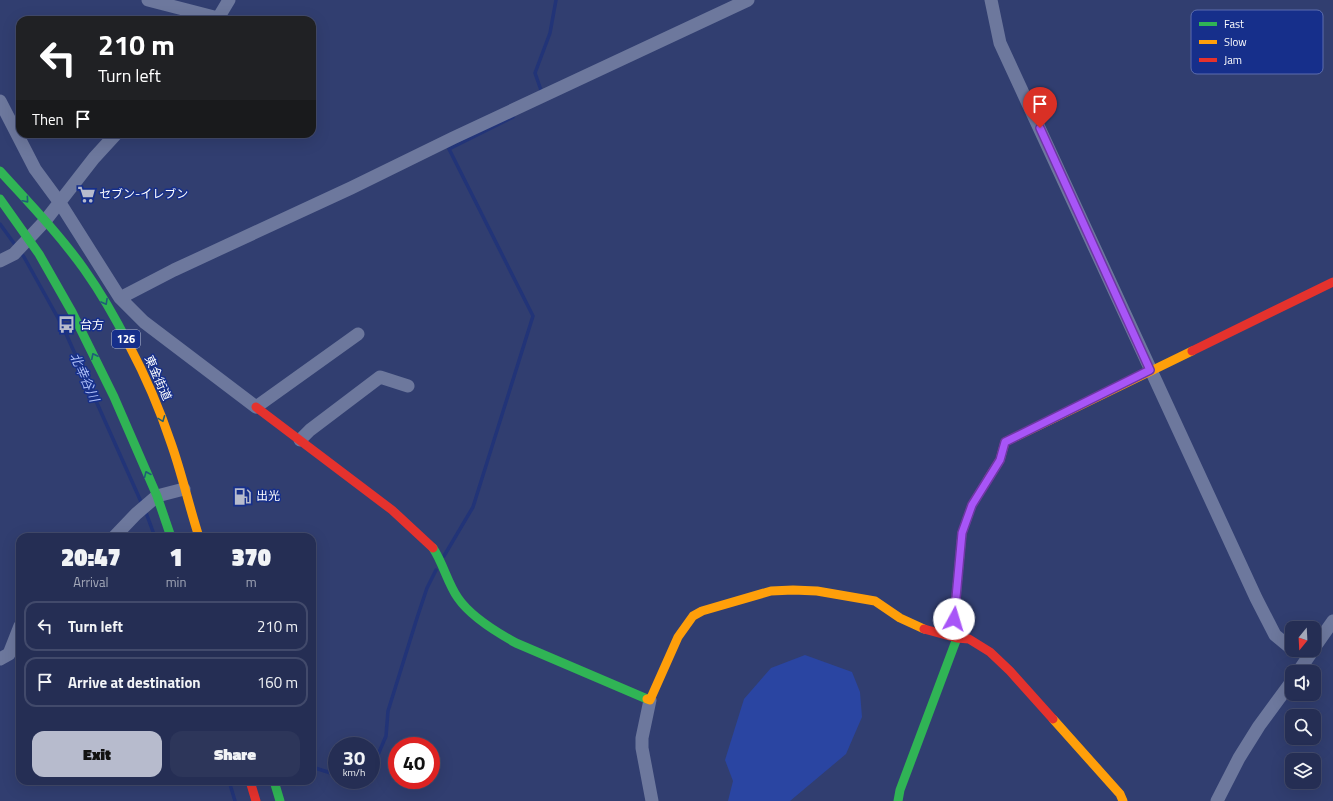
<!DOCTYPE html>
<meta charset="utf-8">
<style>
:root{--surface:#252e54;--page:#2d365a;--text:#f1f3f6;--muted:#a3a8b8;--line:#424a6b;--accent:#b7bbcd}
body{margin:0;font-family:"Titillium Web","Noto Sans JP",sans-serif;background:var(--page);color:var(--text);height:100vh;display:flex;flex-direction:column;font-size:15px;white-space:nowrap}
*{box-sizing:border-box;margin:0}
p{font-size:13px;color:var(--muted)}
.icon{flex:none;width:22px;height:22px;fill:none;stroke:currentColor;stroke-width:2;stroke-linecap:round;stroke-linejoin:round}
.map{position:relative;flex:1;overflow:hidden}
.drawer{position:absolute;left:16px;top:533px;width:300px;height:252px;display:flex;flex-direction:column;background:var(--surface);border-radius:12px;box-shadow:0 4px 16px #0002,0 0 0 1px var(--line)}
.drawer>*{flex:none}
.top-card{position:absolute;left:16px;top:16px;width:300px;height:122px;border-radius:12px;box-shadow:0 4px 16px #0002,0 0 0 1px var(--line);background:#202124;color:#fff;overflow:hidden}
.needle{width:26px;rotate:198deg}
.fabs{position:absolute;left:1285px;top:621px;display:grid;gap:8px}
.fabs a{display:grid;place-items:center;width:36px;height:36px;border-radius:8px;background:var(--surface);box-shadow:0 4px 16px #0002,0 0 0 1px var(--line);font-size:20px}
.speed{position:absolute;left:328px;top:737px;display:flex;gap:8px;font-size:20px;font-weight:700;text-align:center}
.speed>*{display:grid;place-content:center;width:52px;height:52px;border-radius:50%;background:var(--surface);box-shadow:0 4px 16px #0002,0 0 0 1px var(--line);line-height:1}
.speed small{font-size:10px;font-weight:400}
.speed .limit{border:6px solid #d22;background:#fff;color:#111}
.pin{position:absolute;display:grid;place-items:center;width:34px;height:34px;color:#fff;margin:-41px -17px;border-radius:50% 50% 50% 0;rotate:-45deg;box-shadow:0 0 4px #0007}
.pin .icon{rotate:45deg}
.me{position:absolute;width:44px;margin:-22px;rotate:6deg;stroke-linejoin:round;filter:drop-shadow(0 0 3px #0008)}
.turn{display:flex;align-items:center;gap:14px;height:84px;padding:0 16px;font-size:18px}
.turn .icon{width:52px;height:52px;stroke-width:2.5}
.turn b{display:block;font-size:28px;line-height:34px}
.then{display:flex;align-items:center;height:38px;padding:0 16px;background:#0003;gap:8px;font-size:15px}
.eta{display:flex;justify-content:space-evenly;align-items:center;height:68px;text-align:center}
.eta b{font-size:24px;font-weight:800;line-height:28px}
.cta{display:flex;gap:8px;margin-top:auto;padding:8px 16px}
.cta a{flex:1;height:46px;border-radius:12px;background:var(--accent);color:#111;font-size:16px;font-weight:800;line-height:46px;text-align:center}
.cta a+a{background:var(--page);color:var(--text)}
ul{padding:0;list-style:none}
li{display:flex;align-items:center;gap:12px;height:50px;margin:0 8px 6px;padding:0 8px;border:2px solid var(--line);border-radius:12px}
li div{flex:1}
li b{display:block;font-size:15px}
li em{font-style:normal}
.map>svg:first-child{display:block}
.green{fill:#2a45a2}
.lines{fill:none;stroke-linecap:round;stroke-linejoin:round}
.stream{stroke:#223478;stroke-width:3.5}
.street{stroke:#6d789d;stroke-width:13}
.fast{stroke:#30b455;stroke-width:9}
.slow{stroke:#ff9f0a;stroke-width:9}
.jam{stroke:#e5322d;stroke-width:9}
.oneway{stroke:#1f5e78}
.route-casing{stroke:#6d37a1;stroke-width:10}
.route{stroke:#a855f7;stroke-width:7}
.labels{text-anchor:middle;stroke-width:3;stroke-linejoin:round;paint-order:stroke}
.shield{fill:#162f8b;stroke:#b9c1dc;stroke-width:1}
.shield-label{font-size:11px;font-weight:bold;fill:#fff}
.poi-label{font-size:12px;fill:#fff;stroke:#162f8b;text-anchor:start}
.street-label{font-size:12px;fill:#fff;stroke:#162f8b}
.water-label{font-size:13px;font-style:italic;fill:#acbdf6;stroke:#162f8b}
.key{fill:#162f8b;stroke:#5c6dae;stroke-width:1}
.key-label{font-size:11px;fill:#fff}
</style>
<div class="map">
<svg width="1333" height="801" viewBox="0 0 1333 801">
<rect width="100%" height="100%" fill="#313e70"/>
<!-- green -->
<path class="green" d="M805 655 852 672 860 692 862 717 846 754 790 801H728L733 781 725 760 744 699 771 668Z"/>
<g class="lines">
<!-- stream -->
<path class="stream" d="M542 93 535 73 550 33 556 0
M0 224 24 257 63 327 142 504
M145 510 155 537
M444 556 473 507 533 316 449 149 513 117
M312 767 337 775
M371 771 386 736 388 711 417 618 427 588 436 570
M229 781 235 801"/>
<!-- street -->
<path class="street" d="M148 0 218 18
M991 0 1000 43 1256 598 1275 635 1292 649
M217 20 229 0
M0 101 35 169 60 203 120 298 144 322 256 407 358 334
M0 261 14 254 45 221 94 158 116 134
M120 298 174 270 351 188 453 138 748 0
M300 440 310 430 380 377 408 386
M114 537 136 514 157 496 184 489
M1314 648 1333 621
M0 659 9 654 20 626
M1298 672 1313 650
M650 700 642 738V748L652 801
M1217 801 1239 758 1259 726 1292 681"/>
<!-- fast -->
<path class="fast" d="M0 171C29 203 59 234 84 269 101 293 116 319 129 345
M0 199 39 254 72 312 114 397 157 496 171 537
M433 548C443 563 448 584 458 598 471 617 496 632 516 643L647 699
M274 781 280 801
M898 801 900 790 957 638 954 619 962 533 972 505 988 479"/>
<!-- slow -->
<path class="slow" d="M129 345C146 377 160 410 171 443 182 474 189 506 199 537
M988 479 1000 460 1005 442 1192 351
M647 699 650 700 678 637 693 616 702 611 771 591 793 590 817 591 875 601 900 618 924 629
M1053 719 1120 794 1123 801"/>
<!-- jam -->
<path class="jam" d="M1192 351 1333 282
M256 407 392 510 433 548
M924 629 957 638 969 639 990 652 1010 671 1053 719
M250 781 256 801"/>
</g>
<!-- one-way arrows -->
<defs><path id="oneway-chevron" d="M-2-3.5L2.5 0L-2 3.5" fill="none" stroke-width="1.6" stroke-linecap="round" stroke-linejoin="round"/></defs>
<g class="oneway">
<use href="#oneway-chevron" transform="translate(26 200) rotate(49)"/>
<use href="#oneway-chevron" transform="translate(105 302) rotate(61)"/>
<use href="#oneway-chevron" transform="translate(94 356) rotate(-116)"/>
<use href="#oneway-chevron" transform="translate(162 419) rotate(69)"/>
<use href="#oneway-chevron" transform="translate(147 474) rotate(-113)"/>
</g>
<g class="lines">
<defs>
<path id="route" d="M954 619 962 533 972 505 1000 460 1005 442 1150 370 1040 128"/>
</defs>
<!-- route casing -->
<use href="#route" class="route-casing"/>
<!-- route -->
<use href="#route" class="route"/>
</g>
<!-- icons -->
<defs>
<symbol id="supermarket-bare" viewBox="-9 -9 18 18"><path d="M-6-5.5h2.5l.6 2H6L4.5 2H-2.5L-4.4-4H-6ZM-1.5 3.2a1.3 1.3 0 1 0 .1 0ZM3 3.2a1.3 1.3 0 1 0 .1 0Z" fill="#b7bbcd" stroke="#162f8b" stroke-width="2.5" paint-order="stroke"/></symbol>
<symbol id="bus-bare" viewBox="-9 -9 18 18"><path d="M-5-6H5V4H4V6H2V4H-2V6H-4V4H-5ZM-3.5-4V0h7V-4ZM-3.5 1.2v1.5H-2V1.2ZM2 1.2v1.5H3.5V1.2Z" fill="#b7bbcd" stroke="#162f8b" stroke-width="2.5" paint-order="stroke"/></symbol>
<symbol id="fuel-bare" viewBox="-9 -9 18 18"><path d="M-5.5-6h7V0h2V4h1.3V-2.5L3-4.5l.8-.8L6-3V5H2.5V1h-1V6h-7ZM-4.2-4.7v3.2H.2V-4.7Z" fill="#b7bbcd" stroke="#162f8b" stroke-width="2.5" paint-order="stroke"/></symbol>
</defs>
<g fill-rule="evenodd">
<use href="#supermarket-bare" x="74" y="182" width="25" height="25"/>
<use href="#bus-bare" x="54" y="312" width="25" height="25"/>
<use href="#fuel-bare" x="230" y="484" width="25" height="25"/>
</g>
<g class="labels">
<!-- shield labels -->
<rect class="shield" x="112" y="330" width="28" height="18" rx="3"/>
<g class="shield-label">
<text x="126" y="343">126</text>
</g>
<!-- poi labels -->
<g class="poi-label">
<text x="99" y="198">セブン-イレブン</text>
<text x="80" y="329">台方</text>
<text x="256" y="500">出光</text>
</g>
<!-- street labels -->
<g class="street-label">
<text transform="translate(158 378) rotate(66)" y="4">東金街道</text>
</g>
<!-- water labels -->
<g class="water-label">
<text transform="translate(85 377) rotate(66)" y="5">北幸谷川</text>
</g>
</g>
<!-- legend -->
<rect x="1191" y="10" width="132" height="64" rx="6" class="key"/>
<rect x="1199" y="22" width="18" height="4" fill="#30b455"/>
<rect x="1199" y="40" width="18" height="4" fill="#ff9f0a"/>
<rect x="1199" y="58" width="18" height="4" fill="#e5322d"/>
<g class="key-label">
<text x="1224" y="28">Fast</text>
<text x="1224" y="46">Slow</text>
<text x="1224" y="64">Jam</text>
</g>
</svg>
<div class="fabs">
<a><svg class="needle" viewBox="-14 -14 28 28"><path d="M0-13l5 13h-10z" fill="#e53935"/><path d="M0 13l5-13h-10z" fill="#a3a8b8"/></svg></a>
<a><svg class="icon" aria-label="sound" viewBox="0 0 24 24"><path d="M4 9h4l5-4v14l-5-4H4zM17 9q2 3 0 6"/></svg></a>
<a><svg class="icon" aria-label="search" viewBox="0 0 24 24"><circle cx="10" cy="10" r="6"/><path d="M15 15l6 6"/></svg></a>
<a><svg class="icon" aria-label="layers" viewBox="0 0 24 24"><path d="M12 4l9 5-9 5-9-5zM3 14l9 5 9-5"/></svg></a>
</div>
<div class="speed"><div>30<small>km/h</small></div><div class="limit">40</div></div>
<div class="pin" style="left:1040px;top:128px;background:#d93025"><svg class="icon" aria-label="arrive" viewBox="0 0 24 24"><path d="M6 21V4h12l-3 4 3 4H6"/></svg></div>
<svg class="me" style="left:954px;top:619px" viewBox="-20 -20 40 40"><circle r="19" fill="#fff"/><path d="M0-13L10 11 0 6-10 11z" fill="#a855f7"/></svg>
<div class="top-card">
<div class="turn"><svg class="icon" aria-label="left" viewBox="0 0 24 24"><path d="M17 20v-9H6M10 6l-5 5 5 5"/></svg><div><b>210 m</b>Turn left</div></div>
<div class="then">Then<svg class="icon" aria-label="arrive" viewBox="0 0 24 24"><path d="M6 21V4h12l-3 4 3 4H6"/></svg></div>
</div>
<section class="drawer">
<div class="eta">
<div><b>20:47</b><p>Arrival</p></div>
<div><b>1</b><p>min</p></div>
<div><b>370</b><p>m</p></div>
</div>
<ul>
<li><svg class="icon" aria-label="left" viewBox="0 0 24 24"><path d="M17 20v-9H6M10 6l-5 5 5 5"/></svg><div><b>Turn left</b></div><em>210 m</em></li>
<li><svg class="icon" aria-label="arrive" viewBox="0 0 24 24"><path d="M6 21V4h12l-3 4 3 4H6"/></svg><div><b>Arrive at destination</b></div><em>160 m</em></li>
</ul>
<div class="cta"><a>Exit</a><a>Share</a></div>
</section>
</div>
